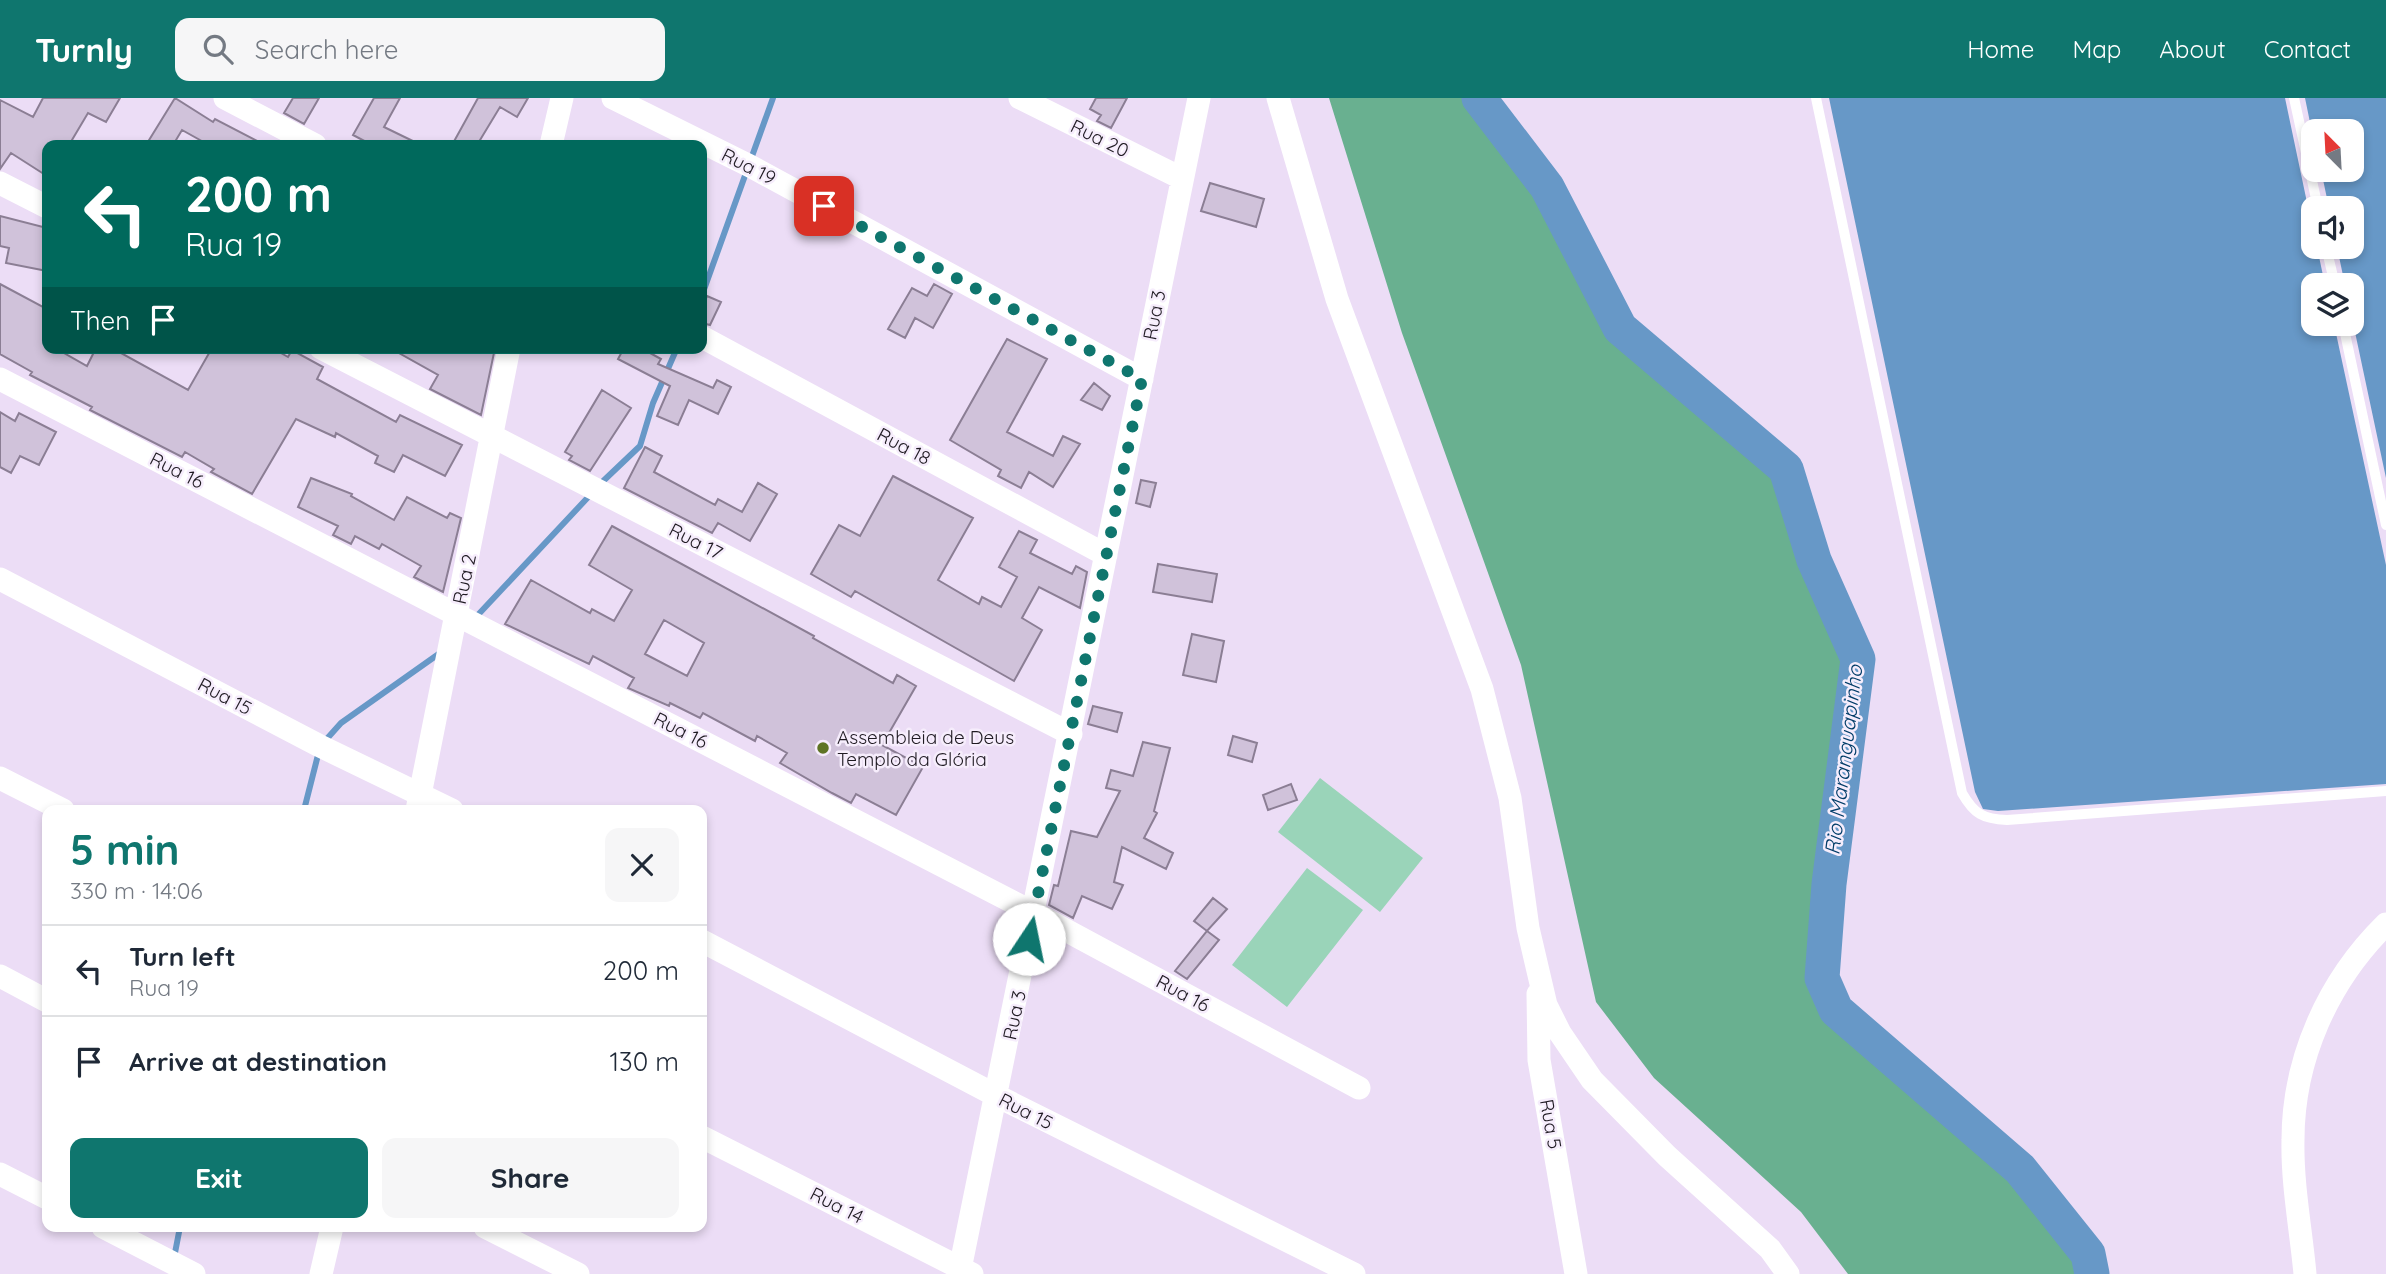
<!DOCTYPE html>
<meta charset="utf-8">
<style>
:root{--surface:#fff;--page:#f6f6f7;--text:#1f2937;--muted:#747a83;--line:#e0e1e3;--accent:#0f766e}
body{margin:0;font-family:Quicksand,sans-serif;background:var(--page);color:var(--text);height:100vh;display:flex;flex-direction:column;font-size:26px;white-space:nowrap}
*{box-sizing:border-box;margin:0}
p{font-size:23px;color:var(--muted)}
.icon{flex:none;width:38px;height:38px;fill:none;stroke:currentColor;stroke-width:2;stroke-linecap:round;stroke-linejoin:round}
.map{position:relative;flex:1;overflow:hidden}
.details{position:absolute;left:42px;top:707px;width:665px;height:427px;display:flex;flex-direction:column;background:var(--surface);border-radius:14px;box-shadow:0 4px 10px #0003}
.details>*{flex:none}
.guide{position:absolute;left:42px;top:42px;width:665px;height:214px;border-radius:14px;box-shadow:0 4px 10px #0003;background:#00695c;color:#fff;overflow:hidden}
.needle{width:46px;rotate:336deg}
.tools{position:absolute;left:2301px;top:21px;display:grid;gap:14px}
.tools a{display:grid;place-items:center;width:63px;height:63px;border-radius:14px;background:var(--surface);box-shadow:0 4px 10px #0003;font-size:35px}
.pin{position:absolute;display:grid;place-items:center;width:60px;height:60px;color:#fff;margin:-30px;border-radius:14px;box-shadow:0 4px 10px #0006}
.me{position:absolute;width:77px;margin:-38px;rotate:11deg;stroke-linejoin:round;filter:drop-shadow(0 0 5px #0008)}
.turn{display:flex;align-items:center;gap:24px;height:147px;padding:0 28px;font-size:32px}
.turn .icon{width:91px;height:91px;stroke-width:2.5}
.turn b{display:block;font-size:49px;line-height:60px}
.then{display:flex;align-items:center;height:66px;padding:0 28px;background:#0003;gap:14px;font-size:26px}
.round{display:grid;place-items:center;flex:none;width:74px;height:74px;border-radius:14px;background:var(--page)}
.summary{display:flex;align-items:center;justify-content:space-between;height:119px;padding:0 28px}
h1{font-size:42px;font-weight:700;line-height:52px;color:var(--accent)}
.action{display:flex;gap:14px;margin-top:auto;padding:14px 28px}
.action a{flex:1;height:80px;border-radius:14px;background:var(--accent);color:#fff;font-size:28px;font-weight:700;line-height:80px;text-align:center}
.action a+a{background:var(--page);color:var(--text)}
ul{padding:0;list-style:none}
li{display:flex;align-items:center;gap:21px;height:91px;padding:0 28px;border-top:2px solid var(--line)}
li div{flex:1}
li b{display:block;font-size:26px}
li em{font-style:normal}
header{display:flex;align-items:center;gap:42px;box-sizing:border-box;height:98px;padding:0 35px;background:var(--accent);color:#fff}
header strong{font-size:33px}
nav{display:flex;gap:38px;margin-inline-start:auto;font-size:24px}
.search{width:490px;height:63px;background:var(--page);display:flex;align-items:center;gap:18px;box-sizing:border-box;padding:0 24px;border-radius:14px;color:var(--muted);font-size:26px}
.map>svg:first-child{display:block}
.green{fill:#9ad4b9}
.forest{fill:#69b090}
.water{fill:#6798c7}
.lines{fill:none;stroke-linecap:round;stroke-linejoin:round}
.stream{stroke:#6798c7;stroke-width:6}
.river{stroke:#6798c7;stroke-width:35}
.building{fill:#d0c2da;stroke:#8b7e94;stroke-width:2;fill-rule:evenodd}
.service{stroke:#fff;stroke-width:10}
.minor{stroke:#fff;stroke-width:23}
.route{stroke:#0f766e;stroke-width:12;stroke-dasharray:0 21.6}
.poi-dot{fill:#5e7424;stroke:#f6edfc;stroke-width:2.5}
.labels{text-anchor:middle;stroke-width:5;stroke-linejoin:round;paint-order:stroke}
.street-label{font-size:19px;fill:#1f1a22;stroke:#f6edfc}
.poi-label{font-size:19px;fill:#1f1a22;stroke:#f6edfc;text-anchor:start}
.water-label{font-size:21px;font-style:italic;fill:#003c68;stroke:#f6edfc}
</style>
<header>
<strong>Turnly</strong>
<div class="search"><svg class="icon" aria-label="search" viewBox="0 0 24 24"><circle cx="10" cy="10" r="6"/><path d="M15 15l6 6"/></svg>Search here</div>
<nav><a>Home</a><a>Map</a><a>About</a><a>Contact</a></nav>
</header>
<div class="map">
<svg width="2386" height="1176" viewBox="0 0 2386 1176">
<rect width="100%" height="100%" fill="#ecddf6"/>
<!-- green -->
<path class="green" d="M1320 680 1423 760 1380 814 1278 734Z
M1307 770 1363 812 1287 909 1232 867Z"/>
<!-- forest -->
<path class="forest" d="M1329 0H1479L1547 89 1620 230 1786 371 1814 462 1858 561 1829 786 1822 879 1836 912 2020 1071 2088 1156 2092 1176H1848L1801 1114 1654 980 1596 904 1521 567 1402 235Z"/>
<!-- water -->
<path class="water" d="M1829 0H2285L2313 133 2314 149H2317L2325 187H2314V226H2334L2386 467V686L1998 713 1983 711 1975 694Z
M2305 0H2386V380L2352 220V187H2345L2337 149H2352V110H2329L2321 72H2352V33H2314L2313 39Z"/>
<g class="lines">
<!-- stream -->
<path class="stream" d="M702 197 773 0
M599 387 640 348 653 305 677 250
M475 520 592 395
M324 644 341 625 440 555
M304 712 319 653
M174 1160 180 1129"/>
<!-- river -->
<path class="river" d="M1479 0 1547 89 1620 230 1786 371 1814 462 1858 561 1829 786 1822 880 1836 912 2020 1071 2088 1156 2092 1176"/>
</g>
<!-- building -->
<path class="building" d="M43 0H120L106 24 88 15 69 47H47V78L11 55 0 71V2L33 19Z
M175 0 213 24 215 21 265 47H209L182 32 173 47H146Z
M293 0H319L304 26 284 15Z
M374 0H400L384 29 421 47H372L353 37Z
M478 0H528L517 19 500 9 477 47H452Z
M1096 0H1127L1111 30 1097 23 1101 17 1090 11Z
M1210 85 1264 101 1256 129 1201 113Z
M0 118 47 130V173L6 165 9 150 0 148Z
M0 186 47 211V250H55L87 268 96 250H112L188 292 212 250H272L288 259 292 252 323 269 317 281 396 324 400 317 462 347 445 378 403 357 394 374 375 365 378 358 336 335 335 339 296 321 252 396 211 374 214 371 185 354 182 359 90 312 92 309 30 277 32 274 0 256Z
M934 186 952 196 933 230 915 220 905 240 888 231 912 190 927 198Z
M707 198 721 204 710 227 702 225V210Z
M1007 241 1047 261 1007 334 1053 358 1063 338 1080 346 1053 389 1029 374 1021 390 998 378 1001 372 950 342Z
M390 250H495L481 317 430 291 438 277Z
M624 250H641L661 261 658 266 713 290 717 282 731 289 718 316 689 302 678 327 657 318 670 288 618 261Z
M1094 285 1110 298 1102 312 1081 302Z
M602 292 631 310 590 373 569 362 572 358 565 354Z
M0 314 15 323 19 315 56 334 39 367 20 358 11 375 0 369Z
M645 349 662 358 654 374 715 407 718 401 742 414 758 385 777 396 750 443 718 425 712 435 624 390Z
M893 378 973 420 938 482 979 506 982 499 1001 509 1017 479 999 469 1019 433 1037 442 1030 455 1072 476 1076 468 1087 474 1080 510 1039 489 1022 520 1042 532 1014 583 855 493 851 499 811 476 839 427 860 438Z
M311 380 352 396 351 398 394 422 407 399 447 420 450 415 461 420 443 494 414 479 421 468 382 446 379 451 355 438 351 446 333 437 338 428 298 409Z
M1141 382 1156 385 1150 409 1136 405Z
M612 428 814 538 813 540 893 585 897 577 916 588 882 647 923 669 896 717 856 696 851 705 832 695 780 665 787 655 757 638 755 643 703 615 700 620 670 605 669 608 628 590 634 580 593 558 589 566 505 526 531 482 590 515 592 511 614 523 632 492 589 467ZM664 522 704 545 687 578 645 556Z
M1158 466 1217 476 1212 504 1153 494Z
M1192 536 1224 543 1216 584 1183 577Z
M1093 608 1122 615 1117 634 1088 626Z
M1233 638 1257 645 1252 664 1228 657Z
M1143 644 1170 650 1154 713 1157 715 1144 740 1173 755 1166 771 1122 749 1114 784 1123 787 1112 811 1082 798 1073 820 1049 807 1054 787 1058 788 1071 733 1097 739 1120 693 1106 690 1111 672 1133 678Z
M1291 686 1297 702 1268 712 1263 697Z
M1213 800 1227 811 1207 833 1194 823Z
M1207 833 1219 842 1187 881 1175 873Z"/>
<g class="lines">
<!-- service -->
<path class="service" d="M1816 0 1962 695C1974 716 1983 721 2007 722L2386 693
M2294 0 2318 110
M2326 149 2335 187
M2343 226 2386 427"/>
<!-- minor -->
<path class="minor" d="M225 0 315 47
M613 0 750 68 1142 281
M1020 0 1181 80
M1278 0 1337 201 1482 591 1510 700 1528 830 1546 907 1560 935 1592 982 1667 1058 1770 1151 1788 1176
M551 47 562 0
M0 85 47 109
M702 239 1106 457
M321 250 1071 636
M0 281 1034 815 1359 990
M0 481 320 648 452 712
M0 680 63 712
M417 712 509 250
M702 843 997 998 1354 1176
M0 878 47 903
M1538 896 1539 962 1576 1176
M702 1039 972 1176
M0 1076 47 1100
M103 1129 194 1176
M485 1129 578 1176
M321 1176 332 1129
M959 1176 1199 0
M2305 1176C2301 1132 2292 1086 2293 1042 2293 961 2328 883 2386 826"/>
</g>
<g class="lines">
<!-- route -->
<path class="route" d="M824 108 1142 281 1029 841"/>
</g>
<!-- markers -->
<circle class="poi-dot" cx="823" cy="650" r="7"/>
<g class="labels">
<!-- street labels -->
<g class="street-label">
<text transform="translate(1100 40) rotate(26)" y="7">Rua 20</text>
<text transform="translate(749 68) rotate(27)" y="7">Rua 19</text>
<text transform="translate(1154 217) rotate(-79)" y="7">Rua 3</text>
<text transform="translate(904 348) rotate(28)" y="7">Rua 18</text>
<text transform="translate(177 372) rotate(27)" y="7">Rua 16</text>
<text transform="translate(696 443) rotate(27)" y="7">Rua 17</text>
<text transform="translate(464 481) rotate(-78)" y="7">Rua 2</text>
<text transform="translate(225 598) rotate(28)" y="7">Rua 15</text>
<text transform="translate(681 632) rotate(27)" y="7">Rua 16</text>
<text transform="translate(1183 895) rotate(28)" y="7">Rua 16</text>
<text transform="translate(1014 917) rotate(-78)" y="7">Rua 3</text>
<text transform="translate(1026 1013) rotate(27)" y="7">Rua 15</text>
<text transform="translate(1551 1026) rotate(80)" y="7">Rua 5</text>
<text transform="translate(837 1107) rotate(27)" y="7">Rua 14</text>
</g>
<!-- poi labels -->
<g class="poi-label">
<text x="837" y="646">Assembleia de Deus<tspan x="837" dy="22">Templo da Glória</tspan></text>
</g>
<!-- water labels -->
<g class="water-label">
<text transform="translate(1844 662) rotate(-83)" y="7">Rio Maranguapinho</text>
</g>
</g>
</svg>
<div class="tools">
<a><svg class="needle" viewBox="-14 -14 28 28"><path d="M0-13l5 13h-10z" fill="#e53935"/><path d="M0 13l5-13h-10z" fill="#747a83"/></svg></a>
<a><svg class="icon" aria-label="sound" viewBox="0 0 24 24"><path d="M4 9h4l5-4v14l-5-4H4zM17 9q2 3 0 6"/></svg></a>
<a><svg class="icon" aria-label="layers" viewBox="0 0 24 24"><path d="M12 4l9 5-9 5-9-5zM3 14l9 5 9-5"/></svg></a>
</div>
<div class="pin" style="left:824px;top:108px;background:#d93025"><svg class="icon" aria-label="arrive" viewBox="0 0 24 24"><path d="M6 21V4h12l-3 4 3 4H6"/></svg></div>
<svg class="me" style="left:1029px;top:841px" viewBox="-20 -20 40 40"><circle r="19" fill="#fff"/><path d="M0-13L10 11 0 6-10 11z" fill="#0f766e"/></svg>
<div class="guide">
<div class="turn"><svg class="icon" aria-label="left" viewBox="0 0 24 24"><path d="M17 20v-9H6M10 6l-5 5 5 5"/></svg><div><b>200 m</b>Rua 19</div></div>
<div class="then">Then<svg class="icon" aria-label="arrive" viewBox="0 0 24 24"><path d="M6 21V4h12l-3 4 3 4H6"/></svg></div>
</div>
<section class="details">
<div class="summary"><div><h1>5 min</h1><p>330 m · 14:06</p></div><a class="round"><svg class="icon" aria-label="close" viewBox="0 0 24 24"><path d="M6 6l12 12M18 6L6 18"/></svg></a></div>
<ul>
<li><svg class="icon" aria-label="left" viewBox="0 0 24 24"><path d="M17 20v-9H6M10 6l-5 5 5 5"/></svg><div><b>Turn left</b><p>Rua 19</p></div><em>200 m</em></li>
<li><svg class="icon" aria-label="arrive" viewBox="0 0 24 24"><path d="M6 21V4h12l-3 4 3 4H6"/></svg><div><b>Arrive at destination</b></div><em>130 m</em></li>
</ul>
<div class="action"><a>Exit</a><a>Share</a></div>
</section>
</div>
